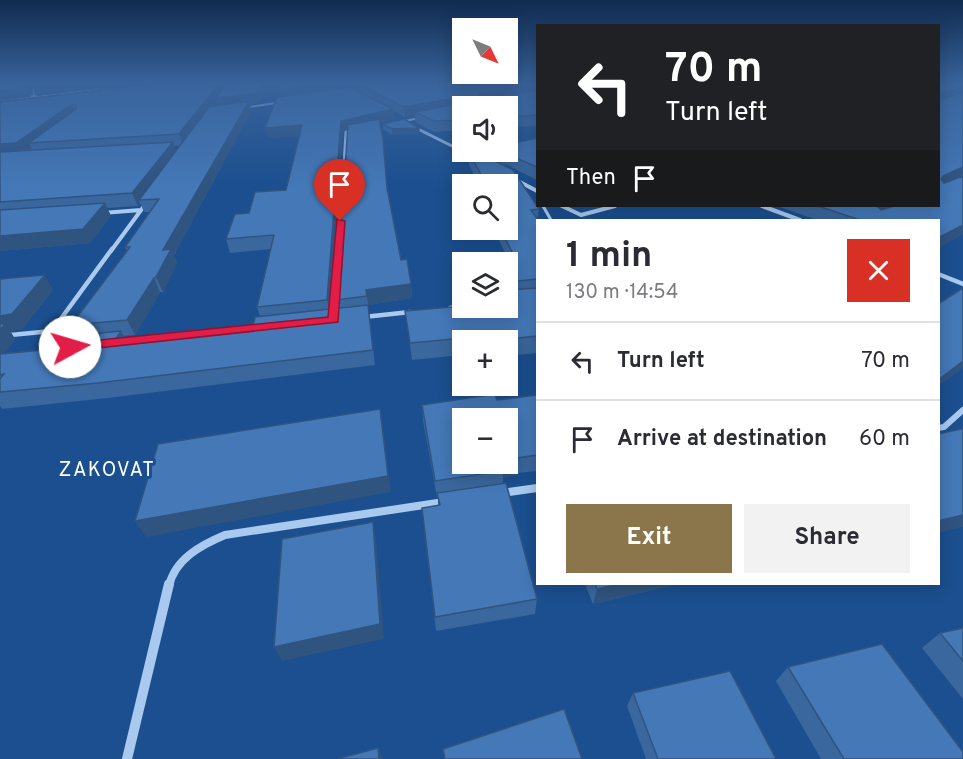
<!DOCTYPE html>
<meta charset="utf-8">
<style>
:root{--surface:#fff;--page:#f2f2f3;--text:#2b2b33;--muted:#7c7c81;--line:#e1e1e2;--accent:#8a764a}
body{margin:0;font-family:Overpass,sans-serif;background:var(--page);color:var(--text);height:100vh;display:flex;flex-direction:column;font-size:22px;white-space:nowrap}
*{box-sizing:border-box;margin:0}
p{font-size:20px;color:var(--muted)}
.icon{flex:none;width:33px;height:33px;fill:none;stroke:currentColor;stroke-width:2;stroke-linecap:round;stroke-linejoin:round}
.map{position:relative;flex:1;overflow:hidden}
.sheet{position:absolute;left:536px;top:219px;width:404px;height:366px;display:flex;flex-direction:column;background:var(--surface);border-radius:0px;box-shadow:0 3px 15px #0003}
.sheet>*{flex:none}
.top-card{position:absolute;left:536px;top:24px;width:404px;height:183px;border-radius:0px;box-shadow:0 3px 15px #0003;background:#202124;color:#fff;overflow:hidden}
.needle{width:39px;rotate:133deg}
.tools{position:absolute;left:452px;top:18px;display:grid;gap:12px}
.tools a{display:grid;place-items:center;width:66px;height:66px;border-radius:0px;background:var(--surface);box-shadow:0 3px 15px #0003;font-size:30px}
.pin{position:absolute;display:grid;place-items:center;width:51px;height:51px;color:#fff;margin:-62px -26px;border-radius:50% 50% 50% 0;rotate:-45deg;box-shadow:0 0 6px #0007}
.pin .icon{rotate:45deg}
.me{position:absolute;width:66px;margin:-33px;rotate:84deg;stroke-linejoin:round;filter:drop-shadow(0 0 4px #0008)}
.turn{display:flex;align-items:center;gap:21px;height:126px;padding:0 30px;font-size:27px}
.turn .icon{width:78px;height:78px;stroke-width:2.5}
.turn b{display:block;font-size:42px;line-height:51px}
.then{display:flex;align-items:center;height:57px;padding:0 30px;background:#0003;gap:12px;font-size:22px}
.round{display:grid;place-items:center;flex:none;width:63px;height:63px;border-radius:0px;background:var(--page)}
.overview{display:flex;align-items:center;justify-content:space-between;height:102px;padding:0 30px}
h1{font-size:36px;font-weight:700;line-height:45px}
.action{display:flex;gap:12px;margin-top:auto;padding:12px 30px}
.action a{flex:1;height:69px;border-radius:0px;background:var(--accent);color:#fff;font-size:24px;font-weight:700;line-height:69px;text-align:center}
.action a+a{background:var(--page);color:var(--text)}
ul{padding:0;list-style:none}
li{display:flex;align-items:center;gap:18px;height:78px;padding:0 30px;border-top:2px solid var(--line)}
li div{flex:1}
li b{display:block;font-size:22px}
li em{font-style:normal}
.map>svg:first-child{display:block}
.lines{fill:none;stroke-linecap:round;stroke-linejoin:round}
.service{stroke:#a9c9ee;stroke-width:3}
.minor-far6{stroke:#a9c9ee;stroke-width:2}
.minor-far5{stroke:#a9c9ee;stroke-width:3}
.minor-far4{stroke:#a9c9ee;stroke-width:4}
.minor-far3{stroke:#a9c9ee;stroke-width:4.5}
.minor-far2{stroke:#a9c9ee;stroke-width:6}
.minor-far1{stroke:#a9c9ee;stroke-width:8}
.minor{stroke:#a9c9ee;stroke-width:10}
.secondary{fill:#d6e6fa;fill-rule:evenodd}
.wall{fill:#3a679d;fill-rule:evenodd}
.shaded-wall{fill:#305480}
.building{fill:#4478b7;stroke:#305480;stroke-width:1.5}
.route{fill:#e11d48;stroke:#92132f;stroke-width:1.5}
.labels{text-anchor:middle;stroke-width:6;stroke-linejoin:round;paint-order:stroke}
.quarter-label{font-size:20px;letter-spacing:1.5px;fill:#fff;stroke:#1b4f8f}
</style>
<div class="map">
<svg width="963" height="759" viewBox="0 0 963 759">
<rect width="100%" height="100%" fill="#1b4f8f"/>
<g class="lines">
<!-- service -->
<path class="service" d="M543 206 551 220"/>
<!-- minor-far6 -->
<path class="minor-far6" d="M33 82 34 96
M242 108 283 102
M401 122 423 117"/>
<!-- minor-far5 -->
<path class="minor-far5" d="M414 127 462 151
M476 155 493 152
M514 179 519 182
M343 182 346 132 355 130"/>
<!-- minor-far4 -->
<path class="minor-far4" d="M516 180 537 191
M562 206 581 215 615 206
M762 206 800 220
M102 213 141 210
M111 251 147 202
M338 251 343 180"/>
<!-- minor-far3 -->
<path class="minor-far3" d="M938 274 963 284
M450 308 462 306
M334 316 338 249
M364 317 410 312
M0 336 52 331
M59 338 52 331 112 249
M158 338 258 328"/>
<!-- minor-far2 -->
<path class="minor-far2" d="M58 337 65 344
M119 342 173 337
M938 428 944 427 963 410"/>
<!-- minor-far1 -->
<path class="minor-far1" d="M502 493 537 488
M169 586C175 559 201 545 225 535L444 502"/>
<!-- minor -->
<path class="minor" d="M127 759 169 584"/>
<!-- secondary -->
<path class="secondary" d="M113 86 115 88 0 101V99Z"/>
</g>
<!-- wall -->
<path class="wall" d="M33 82H537V126L507 127V106H462V130L434 132 415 122V115L405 117 394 111V119L379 122 388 191 401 260 411 284 412 298 368 305 375 365 108 398 2 409 0 406V279L53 290 22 329 10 331 15 339 5 353 54 349 77 335 71 325 127 251 125 247 150 212H144L140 203 138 206 107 208 111 216 90 243 0 251V102L98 91 97 89 37 96 33 87ZM270 83 280 87 279 90 281 97 265 128 268 138 299 136 286 190 249 213 226 239 230 253 271 249 257 307 260 316 252 331 128 344 123 336 135 335 160 292H163L177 263 174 255 251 111 250 104 259 103ZM339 83 348 87 339 88ZM360 87 361 93 352 89ZM216 101 217 106H212ZM348 129 336 300 338 308 330 309 343 131ZM174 146H180L176 151Z
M963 82V234L938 248V220H817L777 206H938Z
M383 124 419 128 420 133 392 135 383 129Z
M537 138V180L505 164V166L539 209 537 220V353L507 356V340H462V355L412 360 405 311 507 308V262L509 261 495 232V230H507V184H479L469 165V152L487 157V152H507Z
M537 395V471L517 473 516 475 503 478V483L537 599 535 614 436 631 422 508 438 505V497H437L423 421 422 405 497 400Z
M585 584H678L593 604Z
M963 628V699L922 648 940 633Z
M788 667 963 759H821L776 681Z
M633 693 776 759H646L627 706Z"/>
<!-- shaded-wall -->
<path class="shaded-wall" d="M26 82H28L30 85 31 97 0 101V91Z
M73 82H199L100 94 97 89 37 96 33 87Z
M220 82 270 83 259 103 250 104 251 111 174 255 177 263 163 292 156 277 163 250 218 109 216 101 183 145 179 134Z
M334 82H338L340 90 281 99 279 90Z
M350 82H397L360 85V87L351 89Z
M537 84 536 93 480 103 478 96 480 93Z
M963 87V93L962 95 938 100 942 93Z
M461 97V107L415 112V115L405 117 404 107Z
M72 104 77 114 29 143 32 148 22 155 0 156V144Z
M393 109 394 119 343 131 330 315 327 300 341 121Z
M302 125 304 136 268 138 265 128Z
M419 128 420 133 392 135V129Z
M173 142 177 153 139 200 140 203 138 206 132 193Z
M963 167V174L961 177 938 188 943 176Z
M105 203 111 216 90 243 0 251V236Z
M878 206H899L871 220Z
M963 225V234L938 248V238Z
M45 275 53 290 22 329 10 331 15 339 0 361V316Z
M154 278 160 292 135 335 127 320Z
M411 284 412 298 368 305 369 311 366 290Z
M121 331 129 346H111Z
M963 361V368L938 387V380Z
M380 409 391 492 146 537 135 521Z
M518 459 516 475 503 478V471L501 464H507V461Z
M963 515V527L938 533V521Z
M373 522 376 538 384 639 282 661 274 647Z
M620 584H678L593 604 597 589Z
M378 748 383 759H379Z"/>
<!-- building -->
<path class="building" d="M0 82H26V88L0 91Z
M33 82H73L33 87Z
M172 82H220L179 134 29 143 76 109V105L72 104 16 143 0 144V102Z
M228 82H263L256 93 215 99Z
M282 82H334L279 90Z
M380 82H537V84L480 93 478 96 479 99 537 90V115L507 117V106H462V120L434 121 415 112 462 103 465 99 461 97 404 107 360 85Z
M938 82H963V87L942 93 940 96 942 99 963 93V167L943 176 941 179 944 183 963 176V225L938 238V220H860L818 206H878V207L881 210 894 206H938Z
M349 87 393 109 341 121 327 300 257 307 274 235 226 239 235 214 249 213 255 192 286 190 302 125 265 128 277 97Z
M249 101 163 250 171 249 156 277 154 278 127 320 71 325 130 247H125L159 199 139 200 209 107Z
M379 119 383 139 387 188 401 260 407 259 411 284 366 290 367 296 336 300 348 125Z
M404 119 419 128 392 129 383 124Z
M537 138V167L503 152H507V145Z
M173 142 132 193 0 202V152Z
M469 152H477L513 170 539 209 531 210 538 220H537V279L507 282V262H496L516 260 501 230H507V184H486Z
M492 152H501L505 158Z
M105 203 83 229 0 236V210Z
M45 275 12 314 0 316V279Z
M537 288V336L499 340 498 335 410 343 405 311 462 306V308H507V290Z
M963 288V361L938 380V304Z
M368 305 373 350 98 383 0 392V379L4 374 0 375V354L54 349 63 337 121 331 111 346 252 331 255 317Z
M0 324H5L0 330Z
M495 394 497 400 537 395V455L517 458 518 459 507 461V418H462V464H501L503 471 435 481 422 405Z
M380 409 388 476 135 521 158 444Z
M961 429H963V515L938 521V434Z
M506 483 537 599 435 617 422 508 440 505 437 493Z
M373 522 380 624 274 647 282 539Z
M595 584H620L597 589Z
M963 628V661L940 633Z
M882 644 963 752V759H844L788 667Z
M730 671 776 759H658L633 693Z
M564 709 582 759H445L443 749Z
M378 748 379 759H337Z"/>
<!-- sky -->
<linearGradient id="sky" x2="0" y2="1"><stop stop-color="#0f2b4f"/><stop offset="0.44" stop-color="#39639b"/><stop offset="1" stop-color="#39639b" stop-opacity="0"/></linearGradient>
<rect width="963" height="188" fill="url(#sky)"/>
<!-- route -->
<path class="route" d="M337 219 345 221 338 322 70 351 64 347 70 343 328 317Z"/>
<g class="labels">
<!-- quarter labels -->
<g class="quarter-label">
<text x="107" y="476">ZAKOVAT</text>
</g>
</g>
</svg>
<div class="tools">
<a><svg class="needle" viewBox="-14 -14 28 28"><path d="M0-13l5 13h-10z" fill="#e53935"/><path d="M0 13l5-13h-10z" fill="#7c7c81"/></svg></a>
<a><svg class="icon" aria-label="sound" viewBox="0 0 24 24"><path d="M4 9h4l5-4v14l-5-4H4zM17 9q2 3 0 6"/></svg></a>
<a><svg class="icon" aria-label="search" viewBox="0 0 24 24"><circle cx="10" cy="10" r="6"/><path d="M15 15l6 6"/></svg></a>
<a><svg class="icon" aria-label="layers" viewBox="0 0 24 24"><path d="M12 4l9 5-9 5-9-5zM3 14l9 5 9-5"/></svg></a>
<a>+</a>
<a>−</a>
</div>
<div class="pin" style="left:340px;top:221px;background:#d93025"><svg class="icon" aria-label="arrive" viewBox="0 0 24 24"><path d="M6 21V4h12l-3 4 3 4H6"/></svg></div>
<svg class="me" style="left:70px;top:347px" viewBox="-20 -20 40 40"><circle r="19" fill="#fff"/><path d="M0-13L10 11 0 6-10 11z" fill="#e11d48"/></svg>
<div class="top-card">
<div class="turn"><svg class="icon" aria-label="left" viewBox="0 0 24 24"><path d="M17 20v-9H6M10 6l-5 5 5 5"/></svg><div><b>70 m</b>Turn left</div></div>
<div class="then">Then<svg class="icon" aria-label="arrive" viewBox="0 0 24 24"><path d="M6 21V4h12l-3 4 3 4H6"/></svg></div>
</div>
<section class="sheet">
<div class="overview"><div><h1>1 min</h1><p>130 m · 14:54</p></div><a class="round" style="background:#d93025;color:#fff"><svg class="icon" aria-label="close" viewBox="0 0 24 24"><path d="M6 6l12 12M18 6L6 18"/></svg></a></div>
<ul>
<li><svg class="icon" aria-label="left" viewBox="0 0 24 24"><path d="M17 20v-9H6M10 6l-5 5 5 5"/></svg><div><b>Turn left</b></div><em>70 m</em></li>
<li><svg class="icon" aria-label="arrive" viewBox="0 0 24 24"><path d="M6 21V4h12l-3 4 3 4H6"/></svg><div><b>Arrive at destination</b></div><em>60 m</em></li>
</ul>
<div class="action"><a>Exit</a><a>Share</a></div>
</section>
</div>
